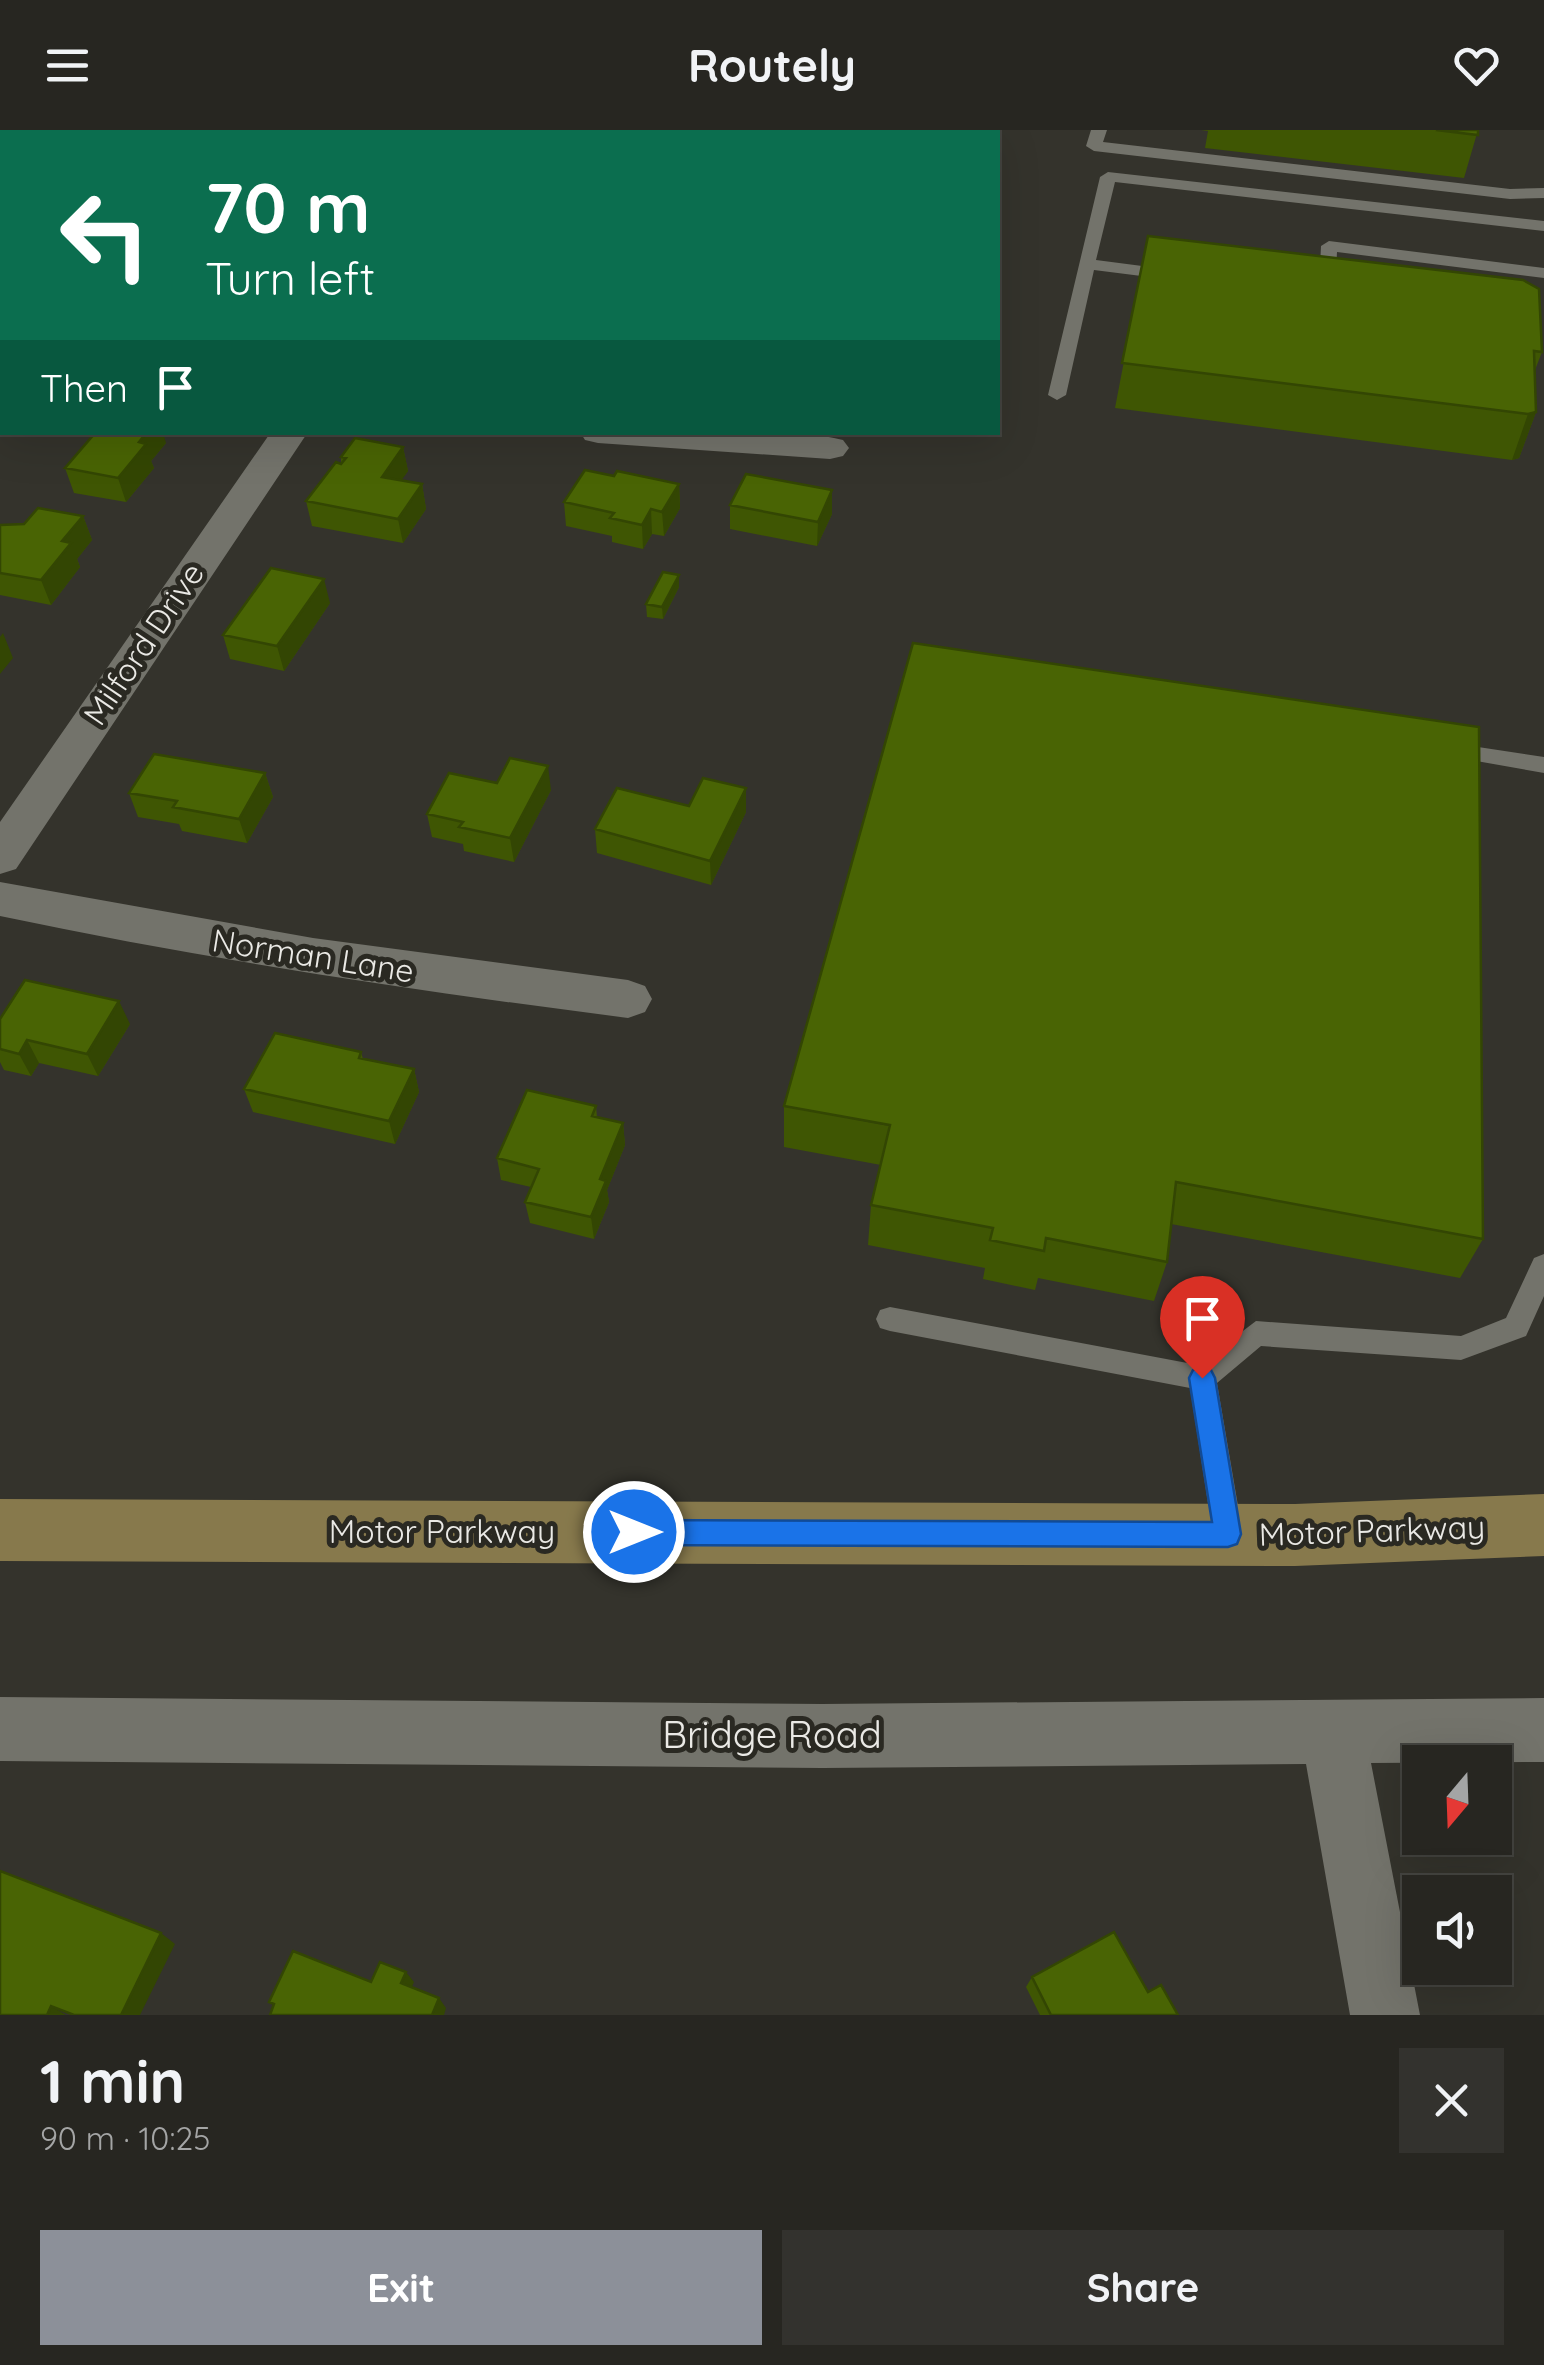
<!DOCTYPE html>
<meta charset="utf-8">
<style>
:root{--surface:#272621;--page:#33322e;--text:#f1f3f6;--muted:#a4a5a5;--line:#43433f;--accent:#8c9099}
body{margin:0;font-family:Quicksand,sans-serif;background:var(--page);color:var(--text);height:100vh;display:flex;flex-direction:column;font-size:38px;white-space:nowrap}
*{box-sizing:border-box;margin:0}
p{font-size:32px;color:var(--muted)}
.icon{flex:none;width:55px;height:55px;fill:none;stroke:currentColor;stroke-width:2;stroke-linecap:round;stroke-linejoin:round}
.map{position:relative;height:1885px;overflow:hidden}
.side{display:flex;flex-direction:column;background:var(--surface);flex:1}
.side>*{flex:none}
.banner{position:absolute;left:0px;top:0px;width:1000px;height:305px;box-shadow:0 10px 40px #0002,0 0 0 2px var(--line);background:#0b6e4f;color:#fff;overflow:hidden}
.needle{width:65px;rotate:199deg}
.tools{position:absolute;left:1402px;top:1615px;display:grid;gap:20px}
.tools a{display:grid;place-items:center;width:110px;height:110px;border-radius:0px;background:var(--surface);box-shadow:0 10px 40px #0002,0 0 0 2px var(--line);font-size:50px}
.pin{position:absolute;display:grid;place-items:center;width:85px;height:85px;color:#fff;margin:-102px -42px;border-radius:50% 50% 50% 0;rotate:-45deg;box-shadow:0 0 10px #0007}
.pin .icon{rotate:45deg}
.me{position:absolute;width:110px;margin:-55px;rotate:90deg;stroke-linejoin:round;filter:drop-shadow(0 0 8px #0008)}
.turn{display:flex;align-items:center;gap:35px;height:210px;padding:0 40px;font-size:45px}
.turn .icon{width:130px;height:130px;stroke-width:2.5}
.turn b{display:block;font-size:70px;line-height:85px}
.then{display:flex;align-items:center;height:95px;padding:0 40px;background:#0003;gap:20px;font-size:38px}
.round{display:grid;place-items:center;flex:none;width:105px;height:105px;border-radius:0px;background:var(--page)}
.headline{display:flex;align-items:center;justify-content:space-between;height:170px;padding:0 40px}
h1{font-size:60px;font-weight:700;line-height:75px}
.primary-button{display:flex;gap:20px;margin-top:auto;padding:20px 40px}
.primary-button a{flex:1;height:115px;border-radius:0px;background:var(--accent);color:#fff;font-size:40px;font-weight:700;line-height:115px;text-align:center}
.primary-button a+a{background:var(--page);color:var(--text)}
header{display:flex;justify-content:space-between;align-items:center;height:130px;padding:0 40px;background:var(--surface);font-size:45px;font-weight:700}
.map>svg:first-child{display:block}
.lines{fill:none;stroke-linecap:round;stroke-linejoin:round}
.lane{fill:#73736b;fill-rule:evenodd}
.street{fill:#73736b;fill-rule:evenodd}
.secondary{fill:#87794c;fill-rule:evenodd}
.wall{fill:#3f5603}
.shaded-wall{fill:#334603}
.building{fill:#496404;stroke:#334603;stroke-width:2.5}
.route{fill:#1a73e8;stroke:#114b97;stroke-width:2.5}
.labels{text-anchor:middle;stroke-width:10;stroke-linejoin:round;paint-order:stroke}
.street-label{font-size:32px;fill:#eae9e5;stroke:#2a2922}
.near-street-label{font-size:38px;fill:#eae9e5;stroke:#2a2922}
</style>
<header><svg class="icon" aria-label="menu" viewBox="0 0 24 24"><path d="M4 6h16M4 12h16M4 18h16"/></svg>Routely<svg class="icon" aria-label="heart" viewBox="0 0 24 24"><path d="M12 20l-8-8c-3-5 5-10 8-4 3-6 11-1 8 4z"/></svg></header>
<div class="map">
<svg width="1544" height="1885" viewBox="0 0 1544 1885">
<rect width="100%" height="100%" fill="#34332c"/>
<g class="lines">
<!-- lane -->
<path class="lane" d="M1091 0H1107L1103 12 1510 59 1544 58V68L1510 69 1094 21 1086 16Z
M1108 42 1544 91V101L1115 52 1096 130 1173 140 1181 145 1173 150 1094 140 1066 265 1057 270 1048 265 1100 47Z
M1329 111 1544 138V148L1337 122 1335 160 1327 165 1319 160 1321 116Z
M1445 612 1544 627V643L1437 624 1434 619Z
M1544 1124V1166L1526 1206 1461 1230 1261 1216 1217 1253 1243 1405 1239 1415 1228 1419 1217 1415 1213 1405 1190 1258 890 1201 880 1198 876 1189 880 1180 890 1177 1198 1235 1256 1191 1461 1206 1506 1188 1534 1128Z"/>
<!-- street -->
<path class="street" d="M271 302H308L16 739 0 744V692Z
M580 302C656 302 771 292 843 310L849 318 843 326 830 329 598 313 585 310Z
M0 752 313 808 628 850 645 856 652 869 645 882 628 888C417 861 208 830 0 786Z
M0 1567 822 1574 1544 1568V1632L1371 1633 1420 1885H1350L1306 1634 822 1638 0 1631Z"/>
<!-- secondary -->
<path class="secondary" d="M1544 1364V1426L1295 1436 0 1431V1369L1295 1374Z"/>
</g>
<!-- wall -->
<path class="wall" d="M648 0H671L668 2Z
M1201 0H1478L1464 48 1205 18 1208 1Z
M1148 106 1542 222 1535 240 1536 282 1519 328 1512 330 1115 278Z
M166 313 151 331 154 338 126 372 74 363 65 338Z
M403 317 408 341 401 350 422 354 426 379 403 413 312 396 306 371 341 334V327Z
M614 346 679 354 680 378 664 406 652 404 643 419 612 412V406L566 396 564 372Z
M832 360V384L817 416 730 399V375Z
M83 386 92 410 77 429 80 437 51 475 0 465V395L24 394Z
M679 445V457L663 489 647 487 646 474Z
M330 473 284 541 230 529 223 505Z
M265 643 273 667 247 713 182 701 179 694 138 687 129 663Z
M497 653 551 660 514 732 464 721 463 714 432 707 427 684Z
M746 682 711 755 597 723 595 699Z
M0 889 130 894 98 946 39 933 31 946 4 940 0 932Z
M361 922 363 929 414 939 419 962 395 1014 253 982 244 959Z
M596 976 597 987 623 993 625 1015 607 1060 609 1072 594 1109 530 1093 525 1072 531 1057 501 1050 497 1028Z
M784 976 1483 1109 1460 1148 1171 1094 1167 1132 1154 1171 1038 1148 1035 1160 983 1149 985 1138 868 1115 871 1075 881 1035 784 1017Z
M1032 1847 1178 1885H1040L1026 1857Z"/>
<!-- shaded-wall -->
<path class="shaded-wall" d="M1536 282 1519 328 1512 330 1528 284Z
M147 302H163L166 313 151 331 154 338 126 372 118 348 139 312Z
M403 317 408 341 387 371 382 347Z
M422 354 426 379 403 413 398 389Z
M679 354 680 378 664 406 662 382Z
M832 360V384L817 416 818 392Z
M651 379 652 404 643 419 642 395Z
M83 386 92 410 77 429 80 437 51 475 41 450 62 411Z
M679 445V457L663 489 662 477Z
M324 449 330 473 284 541 277 516Z
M3 503 13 528 0 544V507Z
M548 636 551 660 514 732 510 708Z
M265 643 273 667 247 713 239 689Z
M746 658V682L711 755 710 731Z
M119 871 130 894 98 946 87 924Z
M27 910 39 933 31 946 19 924Z
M414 939 419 962 395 1014 389 991Z
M623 993 625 1015 607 1060 609 1072 594 1109 591 1087 600 1049Z
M161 1803 175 1814 140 1885H121Z
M406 1842 414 1852 409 1864 401 1853Z
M439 1868 446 1878 444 1885H432Z
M51 1876 66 1885H47Z"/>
<!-- building -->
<path class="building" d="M326 0H386L383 2H323Z
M1436 0H1478V5Z
M1148 106 1523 150 1539 159 1542 222 1534 221 1536 282 1528 284 1122 233Z
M96 302H147L139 312 146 314 118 348 65 338Z
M355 308 403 317 382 347 422 354 398 389 306 371 336 332 341 334 346 328 341 327Z
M585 340 614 346 617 341 679 354 662 382 651 379 642 395 610 388 614 383 564 372Z
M746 344 832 360 818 392 730 375Z
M38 378 83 386 62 411 71 413 41 450 0 443V395L24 394Z
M271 438 324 449 277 516 223 505Z
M663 442 679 445 662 477 646 474Z
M913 513 1479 597 1483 1109 1176 1052 1167 1132 1046 1108 1044 1121 990 1110 993 1098 871 1075 890 995 784 976Z
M154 624 265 643 239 689 173 677 177 671 129 663Z
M510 628 548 636 510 708 459 697 463 692 427 684 449 643 497 653Z
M703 648 746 658 710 731 595 699 617 658 689 676Z
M25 850 119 871 87 924 27 910 19 924 0 919V889Z
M275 903 361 922 359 928 414 939 389 991 244 959Z
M527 960 596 976 592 986 623 993 600 1049 606 1051 591 1087 525 1072 539 1039 497 1028Z
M0 1741 161 1803 121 1885H74L51 1876 47 1885H0Z
M1114 1802 1148 1862 1161 1855 1178 1885H1051L1032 1847Z
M293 1821 371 1852 380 1832 406 1842 401 1853 439 1868 432 1885H270L274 1874 269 1872Z"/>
<!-- route -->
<path class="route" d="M1202 1237 1211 1240 1215 1248 1241 1404 1237 1414 1228 1417 634 1415 624 1412 620 1402 624 1393 634 1390 1212 1392 1189 1248 1193 1240Z"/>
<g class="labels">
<!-- street labels -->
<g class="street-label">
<text transform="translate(144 514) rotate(-56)" y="11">Milford Drive</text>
<text transform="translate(313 826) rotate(9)" y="11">Norman Lane</text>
<text transform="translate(1372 1401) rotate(-2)" y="11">Motor Parkway</text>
<text x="442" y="1413">Motor Parkway</text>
</g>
<!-- near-street labels -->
<g class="near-street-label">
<text x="772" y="1618">Bridge Road</text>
</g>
</g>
</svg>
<div class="tools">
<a><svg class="needle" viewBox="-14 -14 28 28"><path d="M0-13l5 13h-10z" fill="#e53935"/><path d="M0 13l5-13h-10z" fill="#a4a5a5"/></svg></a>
<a><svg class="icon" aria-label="sound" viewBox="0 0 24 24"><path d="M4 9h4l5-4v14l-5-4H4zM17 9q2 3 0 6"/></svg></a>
</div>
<div class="pin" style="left:1202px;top:1248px;background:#d93025"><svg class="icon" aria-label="arrive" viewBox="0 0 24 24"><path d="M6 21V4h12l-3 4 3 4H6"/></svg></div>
<svg class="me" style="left:634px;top:1402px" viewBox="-20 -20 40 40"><circle r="17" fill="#1a73e8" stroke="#fff" stroke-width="3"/><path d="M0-11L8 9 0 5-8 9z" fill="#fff"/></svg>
<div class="banner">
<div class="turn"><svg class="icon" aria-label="left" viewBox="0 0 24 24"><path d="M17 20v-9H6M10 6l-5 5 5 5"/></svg><div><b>70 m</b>Turn left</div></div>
<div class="then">Then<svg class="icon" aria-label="arrive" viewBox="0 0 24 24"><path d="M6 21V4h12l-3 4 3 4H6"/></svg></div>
</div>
</div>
<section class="side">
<div class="headline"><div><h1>1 min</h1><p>90 m · 10:25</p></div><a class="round"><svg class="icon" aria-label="close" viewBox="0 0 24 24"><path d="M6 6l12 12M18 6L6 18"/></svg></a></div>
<div class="primary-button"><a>Exit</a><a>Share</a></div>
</section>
